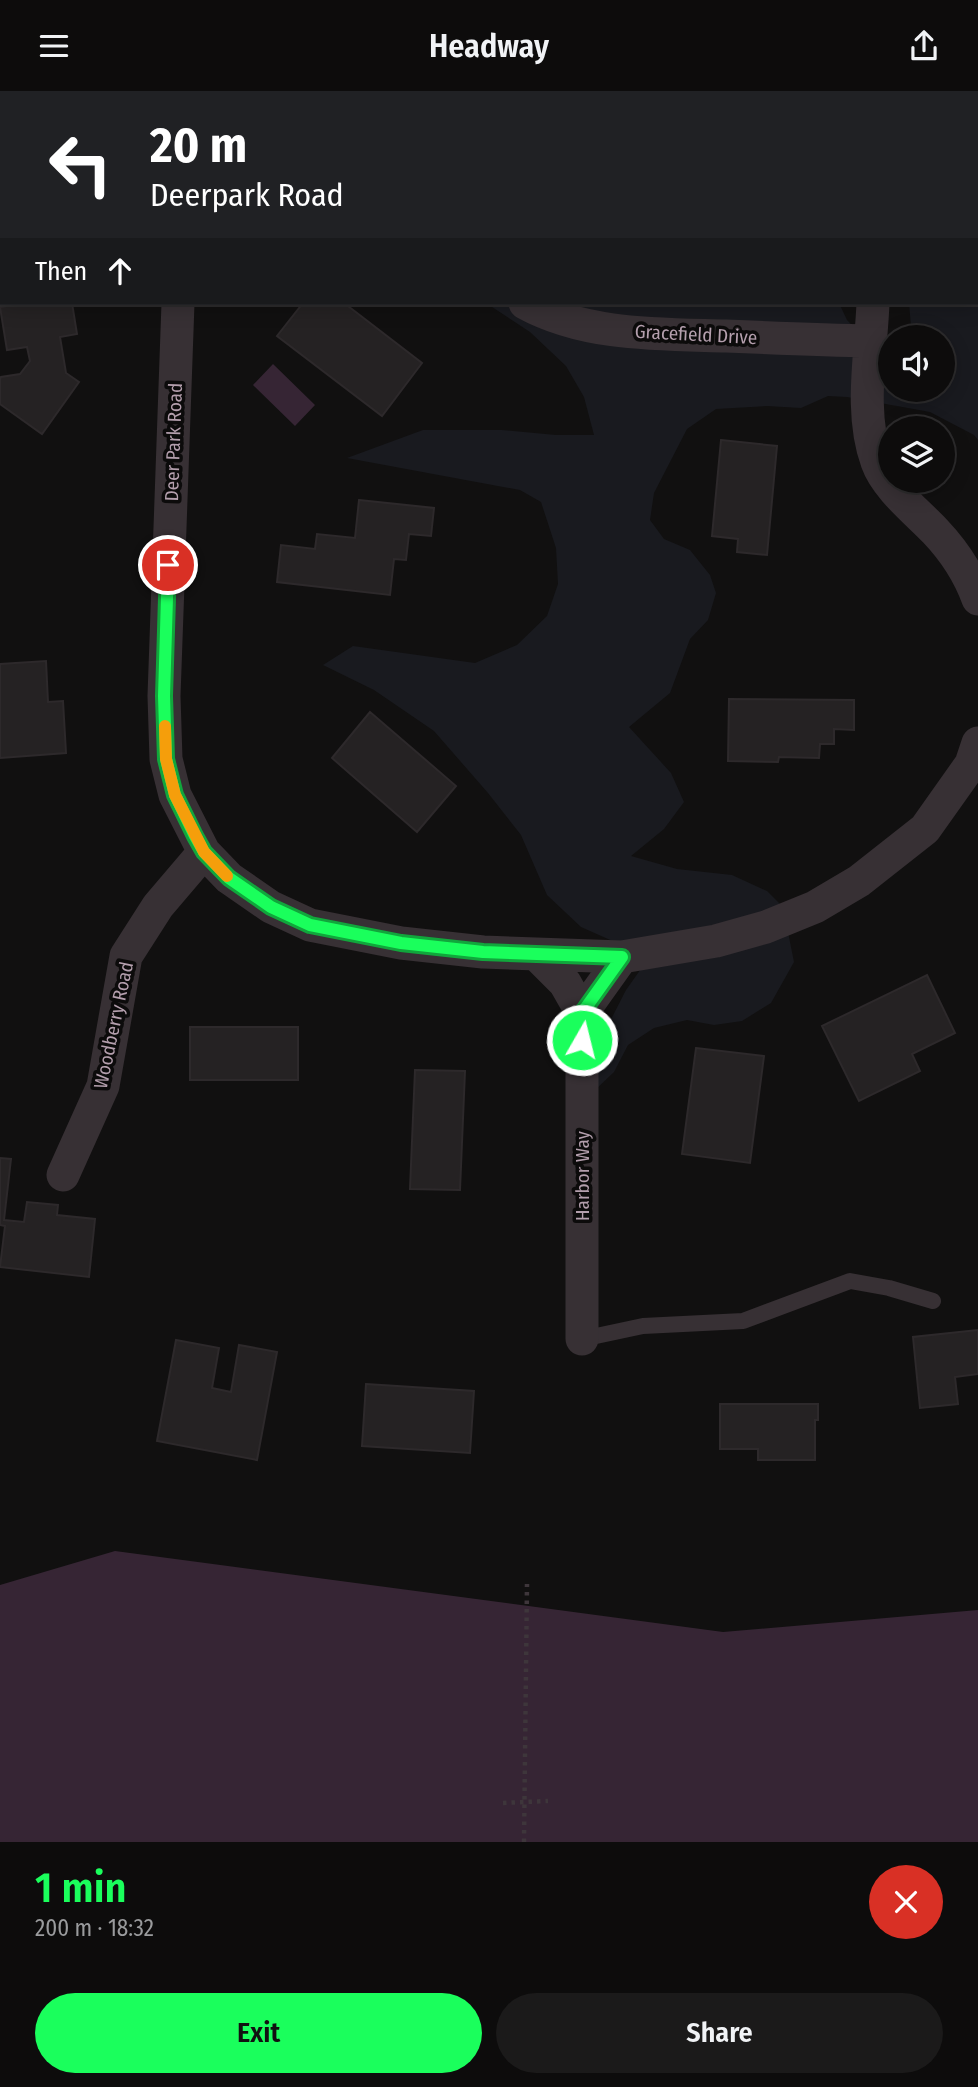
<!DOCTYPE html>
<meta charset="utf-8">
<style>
:root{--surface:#0d0c0c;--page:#1b1a1a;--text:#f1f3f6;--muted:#9a9b9d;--line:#2d2c2d;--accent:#1aff5c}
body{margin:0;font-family:"Fira Sans Condensed",sans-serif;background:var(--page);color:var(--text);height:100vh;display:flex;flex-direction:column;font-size:26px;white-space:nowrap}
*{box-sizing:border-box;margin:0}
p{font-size:23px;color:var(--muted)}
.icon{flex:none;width:38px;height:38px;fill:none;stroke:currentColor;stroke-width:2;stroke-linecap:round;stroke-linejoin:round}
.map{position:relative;height:1751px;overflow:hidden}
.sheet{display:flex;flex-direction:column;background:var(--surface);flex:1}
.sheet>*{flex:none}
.top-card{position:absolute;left:0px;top:0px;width:978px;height:214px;box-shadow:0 4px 18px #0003,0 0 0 2px var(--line);background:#202124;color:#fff;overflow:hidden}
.tools{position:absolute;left:878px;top:234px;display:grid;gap:14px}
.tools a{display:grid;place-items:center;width:77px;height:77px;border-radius:50%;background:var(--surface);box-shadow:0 4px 18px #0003,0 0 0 2px var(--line);font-size:35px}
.pin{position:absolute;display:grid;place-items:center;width:60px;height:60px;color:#fff;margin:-30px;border:4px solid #fff;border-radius:50%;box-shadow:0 2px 7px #0007}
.me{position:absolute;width:77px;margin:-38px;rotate:8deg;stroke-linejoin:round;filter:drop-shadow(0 0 5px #0008)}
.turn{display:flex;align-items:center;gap:24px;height:147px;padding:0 35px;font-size:32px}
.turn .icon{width:91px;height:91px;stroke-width:2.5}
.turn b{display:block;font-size:49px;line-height:60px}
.then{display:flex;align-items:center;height:66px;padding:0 35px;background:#0003;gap:14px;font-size:26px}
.round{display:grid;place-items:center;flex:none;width:74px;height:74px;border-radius:37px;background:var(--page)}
.headline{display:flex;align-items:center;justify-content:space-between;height:119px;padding:0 35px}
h1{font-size:42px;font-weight:600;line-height:52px;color:var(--accent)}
.primary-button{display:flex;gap:14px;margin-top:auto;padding:14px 35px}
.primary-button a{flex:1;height:80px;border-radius:42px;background:var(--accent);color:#111;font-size:28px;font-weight:600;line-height:80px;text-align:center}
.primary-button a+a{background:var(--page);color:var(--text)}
header{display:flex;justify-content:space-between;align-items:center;height:91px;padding:0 35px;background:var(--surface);font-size:32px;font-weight:600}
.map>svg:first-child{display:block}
.green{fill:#191a1f}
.water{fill:#362534}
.building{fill:#252223;stroke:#2d292b;stroke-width:2}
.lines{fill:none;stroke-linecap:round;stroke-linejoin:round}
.path{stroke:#3e363b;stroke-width:4.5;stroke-dasharray:3.5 5;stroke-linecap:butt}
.service{stroke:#373034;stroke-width:16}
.minor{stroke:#373034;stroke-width:33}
.route-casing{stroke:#11a63c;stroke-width:18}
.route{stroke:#1aff5c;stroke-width:12}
.slow{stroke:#f59e0b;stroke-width:12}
.labels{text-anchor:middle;stroke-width:7;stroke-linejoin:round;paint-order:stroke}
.street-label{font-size:19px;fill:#b49fad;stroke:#0c0b0b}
</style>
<header><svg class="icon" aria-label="menu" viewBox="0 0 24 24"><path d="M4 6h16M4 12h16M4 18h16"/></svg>Headway<svg class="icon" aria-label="share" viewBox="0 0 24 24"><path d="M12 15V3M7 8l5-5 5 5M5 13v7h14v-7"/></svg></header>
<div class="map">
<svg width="978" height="1751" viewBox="0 0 978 1751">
<rect width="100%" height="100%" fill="#111010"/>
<!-- green -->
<path class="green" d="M977 77 978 79V349L974 344 930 321 847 306 828 305 801 317 767 315 716 318 687 338 654 402 650 429 664 448 690 459 710 484 716 502 708 529 690 548 670 602 629 636 671 682 684 711 664 738 631 765 677 778 732 784 767 800 783 816 794 871 771 912 742 930 714 934 687 929 654 937 628 954 614 981 593 1001 601 948 626 899 643 875 617 852 581 836 547 804 521 744 488 702 434 640 374 599 323 574 353 555 475 572 517 554 547 525 558 493 556 457 541 411 520 399 347 367 423 339H502L556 344H594L584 306 566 275 530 241 486 212H839L847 229 891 275V299H943V247H912L909 212H976Z"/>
<!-- water -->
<path class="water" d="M273 273 315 314 295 335 253 294Z
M115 1460 723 1541 978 1519V1751H0V1494Z"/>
<!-- building -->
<path class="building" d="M19 0H79L95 2H19Z
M482 0H583L585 2H485Z
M25 212H72L77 243 60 246 66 282 79 291 42 343 0 313V288L1 286 20 283 30 270 27 256 7 259 0 216Z
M303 212H344L422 272 382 325 277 245Z
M721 349 777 355 767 464 737 461 738 448 712 445Z
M359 409 434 417 431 445 409 443 406 469 394 468 390 504 277 491 281 454 315 458 317 443 355 447Z
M46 570 48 611 63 610 66 662 0 667V573Z
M729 608 854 609V639L834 638V653H820L819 667 779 666 778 671 728 670Z
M370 621 456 695 417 741 332 667Z
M927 884 955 942 912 963 920 980 859 1010 822 935Z
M190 936H298V989H190Z
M696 957 764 965 750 1072 682 1063Z
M415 979 465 980 460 1099 410 1098Z
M0 1067 11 1068 4 1129 24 1131 27 1111 58 1114 57 1124 95 1128 89 1186 0 1176 5 1135 0 1134Z
M978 1239V1283L955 1286 958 1313 920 1317 913 1246Z
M176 1249 219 1257 212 1297 231 1301 239 1254 277 1261 257 1369 157 1350Z
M366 1293 474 1300 470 1362 362 1355Z
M720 1313H818V1329H815V1369H758V1358H720Z"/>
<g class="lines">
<!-- path -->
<path class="path" d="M503 1712 548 1710
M524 1751 527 1493"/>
<!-- service -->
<path class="service" d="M582 1248 643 1235 743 1230 850 1190 889 1197 933 1210"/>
<!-- minor -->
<path class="minor" d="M341 0 342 2
M240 2 241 0
M904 2 905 0
M178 212 164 605 166 668 175 704 204 761 229 787 271 816 310 834 401 852 483 861 622 866 716 850 766 836 815 816 859 790 925 738 971 673 978 652
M525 212C585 245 659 243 726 245 774 247 823 249 872 250
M873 212C871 264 859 321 877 371 886 397 917 421 935 440 953 459 969 483 978 508
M536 863 565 892 582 922V1248
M582 922 622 866
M63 1084 103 995 126 865 158 815 204 761"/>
</g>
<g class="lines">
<defs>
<path id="route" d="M168 474 164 605 166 668 175 704 195 745 204 761 229 787 271 816 310 834 401 852 483 861 622 866 582 922V949"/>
</defs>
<!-- route casing -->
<use href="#route" class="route-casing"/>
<!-- route -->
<use href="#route" class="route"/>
<!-- slow -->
<path class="slow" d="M165 635 166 668 175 704 204 761 227 785"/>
</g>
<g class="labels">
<!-- street labels -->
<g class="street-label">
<text transform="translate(696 243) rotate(3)" y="7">Gracefield Drive</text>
<text transform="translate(173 351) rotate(-88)" y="7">Deer Park Road</text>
<text transform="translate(113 934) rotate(-78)" y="7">Woodberry Road</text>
<text transform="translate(582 1085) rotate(-90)" y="7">Harbor Way</text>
</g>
</g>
</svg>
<div class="tools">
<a><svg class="icon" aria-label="sound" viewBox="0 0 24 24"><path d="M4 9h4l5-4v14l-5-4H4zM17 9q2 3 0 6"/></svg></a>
<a><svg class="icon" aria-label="layers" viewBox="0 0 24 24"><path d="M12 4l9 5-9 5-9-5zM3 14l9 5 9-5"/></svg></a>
</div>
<div class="pin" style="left:168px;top:474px;background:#d93025"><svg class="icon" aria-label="arrive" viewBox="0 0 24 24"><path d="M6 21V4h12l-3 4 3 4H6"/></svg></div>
<svg class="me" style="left:582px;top:949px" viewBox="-20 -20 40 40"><circle r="17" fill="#1aff5c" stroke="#fff" stroke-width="3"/><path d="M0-11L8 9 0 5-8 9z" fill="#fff"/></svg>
<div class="top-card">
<div class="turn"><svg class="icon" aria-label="left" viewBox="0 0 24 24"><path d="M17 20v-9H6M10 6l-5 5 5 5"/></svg><div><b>20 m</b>Deerpark Road</div></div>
<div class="then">Then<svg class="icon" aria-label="ahead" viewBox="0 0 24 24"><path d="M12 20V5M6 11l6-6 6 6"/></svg></div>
</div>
</div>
<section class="sheet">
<div class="headline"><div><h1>1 min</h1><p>200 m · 18:32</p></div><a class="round" style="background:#d93025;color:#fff"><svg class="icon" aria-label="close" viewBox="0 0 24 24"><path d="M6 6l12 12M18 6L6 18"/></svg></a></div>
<div class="primary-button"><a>Exit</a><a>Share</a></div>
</section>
